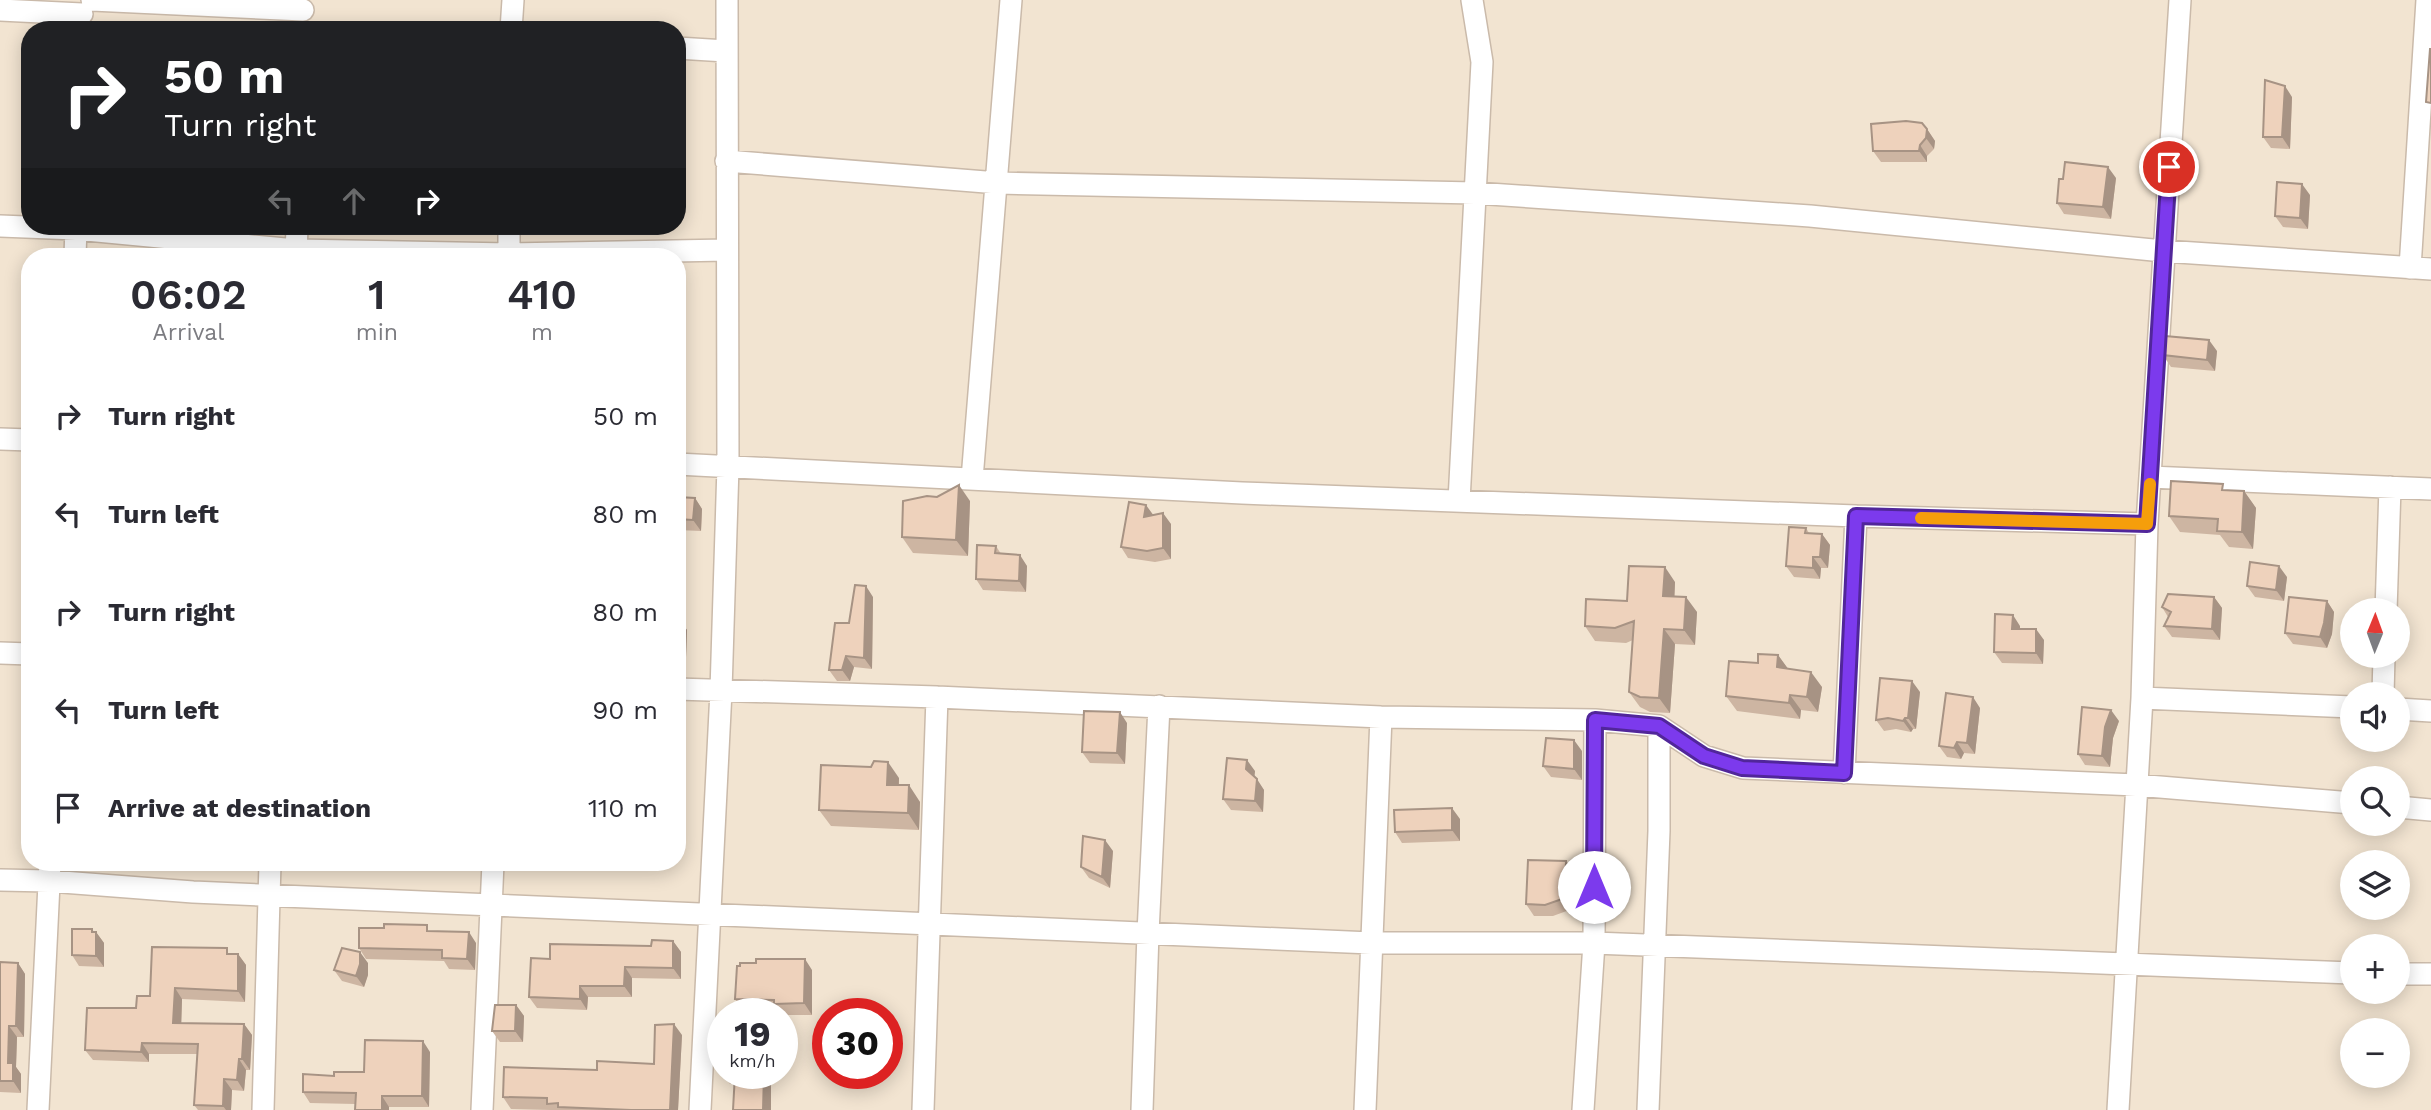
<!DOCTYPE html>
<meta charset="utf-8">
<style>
:root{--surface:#fff;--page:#f7f7f7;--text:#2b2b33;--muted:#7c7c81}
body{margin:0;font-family:"Work Sans",sans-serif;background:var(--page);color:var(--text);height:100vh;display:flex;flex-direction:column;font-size:26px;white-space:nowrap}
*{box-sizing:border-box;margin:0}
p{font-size:23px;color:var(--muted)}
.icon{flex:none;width:38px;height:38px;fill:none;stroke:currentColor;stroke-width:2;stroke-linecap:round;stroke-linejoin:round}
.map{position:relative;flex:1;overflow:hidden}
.panel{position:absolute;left:21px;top:248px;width:665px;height:623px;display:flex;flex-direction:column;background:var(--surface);border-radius:28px;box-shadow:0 4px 18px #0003}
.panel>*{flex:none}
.banner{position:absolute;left:21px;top:21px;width:665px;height:214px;border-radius:28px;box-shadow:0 4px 18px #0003;background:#202124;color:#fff;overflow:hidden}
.needle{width:46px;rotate:1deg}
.buttons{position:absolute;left:2340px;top:598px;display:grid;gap:14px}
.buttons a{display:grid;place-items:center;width:70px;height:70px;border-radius:50%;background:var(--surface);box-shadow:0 4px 18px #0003;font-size:35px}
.speed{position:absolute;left:707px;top:998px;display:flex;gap:14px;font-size:35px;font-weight:700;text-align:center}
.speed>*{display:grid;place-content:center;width:91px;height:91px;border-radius:50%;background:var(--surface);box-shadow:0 4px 18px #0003;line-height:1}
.speed small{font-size:18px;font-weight:400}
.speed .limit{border:10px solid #d22;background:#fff;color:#111}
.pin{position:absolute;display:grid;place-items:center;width:60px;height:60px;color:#fff;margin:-30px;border:4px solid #fff;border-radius:50%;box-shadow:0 2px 7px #0007}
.me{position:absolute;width:77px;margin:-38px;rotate:0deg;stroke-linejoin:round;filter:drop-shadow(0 0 5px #0008)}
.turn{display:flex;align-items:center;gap:24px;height:147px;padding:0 28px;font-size:32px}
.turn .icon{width:91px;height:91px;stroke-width:2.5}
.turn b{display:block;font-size:49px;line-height:60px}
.lanes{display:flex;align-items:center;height:66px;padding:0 28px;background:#0003;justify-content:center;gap:35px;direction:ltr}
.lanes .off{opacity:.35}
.eta{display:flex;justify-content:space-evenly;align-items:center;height:119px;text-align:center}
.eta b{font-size:42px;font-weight:600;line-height:49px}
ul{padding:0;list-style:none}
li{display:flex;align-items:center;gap:21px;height:98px;padding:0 28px}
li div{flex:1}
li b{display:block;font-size:26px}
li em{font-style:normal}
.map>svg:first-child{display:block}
.residential{fill:#f2e4d1;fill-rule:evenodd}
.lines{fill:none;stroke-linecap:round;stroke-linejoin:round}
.minor-casing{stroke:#cabaaa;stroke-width:24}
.minor{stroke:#fff;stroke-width:21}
.wall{fill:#cdb5a2}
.shaded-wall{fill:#a79384}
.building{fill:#eed2bc;stroke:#a79384;stroke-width:2}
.route-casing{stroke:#51269a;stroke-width:18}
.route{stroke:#7c3aed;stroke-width:12}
.slow{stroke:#f59e0b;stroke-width:12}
</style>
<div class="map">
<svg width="2431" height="1110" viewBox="0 0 2431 1110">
<rect width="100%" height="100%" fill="#faf2e2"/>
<!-- residential -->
<path class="residential" d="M0 0H2431V1110H0ZM30 30H677V226H30ZM30 257H677V863H30ZM2352 611H2398V656H2352ZM2352 695H2398V740H2352ZM2352 779H2398V824H2352ZM2352 863H2398V908H2352ZM2352 947H2398V992H2352ZM723 1013H782V1073H723ZM828 1013H887V1073H828ZM2352 1031H2398V1076H2352Z"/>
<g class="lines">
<defs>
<path id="minor" d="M92 0 303 10
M0 10 82 14
M511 30 513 0
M677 48 726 51
M726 161 998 183 1475 193 1810 216 2163 251 2431 269
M0 226 76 229 296 250 509 254 727 250
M509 226V257
M75 257 76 226
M296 257 297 226
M2410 268 2427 0
M0 439 30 440
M677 464 1242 493 1856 516 2147 524
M2150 477 2431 489
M972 479 1011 0
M1459 501 1482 62 1472 0
M2386 611 2390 487
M0 653 30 654
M677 689 937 697 1381 717 1595 720 1659 726 1704 756 1743 768 2136 785 2352 803
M2383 695 2384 656
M2142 698 2352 707
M2398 709 2431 711
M1844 773 1856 516
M2398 807 2431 810
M0 880 49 881 193 892 1371 943H1594L2352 973
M2398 974H2431
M38 1110 50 863
M263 1110 270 863
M482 1110 493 863
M700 1110 721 691 728 466 727 0
M923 1110 937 697
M1142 1110 1148 933 1159 706
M1365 1110 1381 717
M1583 1110 1594 943 1595 720
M1648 1110 1659 831V726
M2118 1110 2142 698 2147 524 2180 0"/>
</defs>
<!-- minor casing -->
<use href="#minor" class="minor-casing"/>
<!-- minor -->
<use href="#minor" class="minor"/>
</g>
<!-- wall -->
<path class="wall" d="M2292 97 2290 149 2271 148 2263 137Z
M1927 129 1935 141 1934 149 1927 156V162H1881L1873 151Z
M2116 178 2111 219 2064 214 2057 203Z
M2310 195 2308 229 2283 227 2275 216Z
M2217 351 2215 371 2171 367 2163 355Z
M2227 490 2244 491 2256 508 2253 549 2229 547 2220 535 2180 532 2169 516Z
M677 497 695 498 702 509 701 531 677 530Z
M970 501 968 556 913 553 902 537Z
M1153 515 1171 524V559L1155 562 1128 558 1121 547Z
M1806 528 1809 533 1822 534 1830 545 1828 568H1821L1820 579 1794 577 1786 566Z
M996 546 1001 554 1027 566 1026 592 983 590 976 579Z
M2287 577 2284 601 2255 597 2247 586Z
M1675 582 1674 597 1697 612 1695 645 1675 644 1670 713 1650 712 1640 707 1629 692 1633 640 1626 643 1595 641 1585 626 1627 601Z
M873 597 872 669 854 667 850 681H837L829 670 849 623Z
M2214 597 2222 608 2220 640 2172 637 2164 626 2168 617 2162 607Z
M2327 601 2334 612 2332 634 2327 648 2293 644 2285 633Z
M677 619H679L687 630 686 657H677Z
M2020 626V629L2044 640 2043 664 2002 663 1994 652Z
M1778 655 1787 668 1822 687 1818 712 1801 710 1800 719 1737 711 1726 696 1758 663Z
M1920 692 1916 729H1913L1911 732 1896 729 1884 731 1876 720Z
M1980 708 1975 754 1964 753 1961 759 1947 757 1939 746Z
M2119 721 2113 738 2110 767 2085 765 2078 754Z
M1127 723 1125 764 1090 763 1082 752Z
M1582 751V780L1551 777 1543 766Z
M1255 771 1254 777 1264 790 1263 812 1231 810 1223 799Z
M899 778V785L920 802 919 830 831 826 819 810Z
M1460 819V841L1402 843 1395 832Z
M1113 851 1110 888 1089 878 1081 867Z
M1566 861 1574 872 1572 909 1553 916H1534L1526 904Z
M92 929 94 932H96L104 943V967L79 966 72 955Z
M432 932 476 943 475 970 449 969 444 961 366 959 359 948Z
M673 941 681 952V979L632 978V997H588L587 1010 537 1008 529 997 550 959 651 946Z
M231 954H238L246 965 245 1002 182 999 181 1023 244 1024 252 1035 250 1070H246L244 1091 232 1090 231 1110H198L194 1105 197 1054H149V1062L93 1060 85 1050 150 996Z
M0 962 18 963 25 974 24 1037H17L16 1067 21 1074V1093L0 1092Z
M368 963V975L364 987 342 981 334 970Z
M812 970V1015H782V1013L779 1011 743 1010 735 999Z
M516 1005 524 1016 523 1042H500L492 1031Z
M682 1035 678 1110H551L511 1109 503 1097 597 1070 654 1064Z
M430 1052 429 1107H389V1110H355V1104L310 1103 303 1092 334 1076 364 1072Z
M722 1073H771V1110L735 1084H730Z"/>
<!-- shaded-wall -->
<path class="shaded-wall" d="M2285 86 2292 97 2290 149 2282 137Z
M1927 129 1935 141 1934 149 1926 138Z
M1920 145 1927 156V162L1919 151Z
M2108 167 2116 178 2111 219 2103 207Z
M2302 184 2310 195 2308 229 2300 218Z
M2209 340 2217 351 2215 371 2207 360Z
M959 485 970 501 968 556 956 540Z
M2244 491 2256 508 2253 549 2242 532Z
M695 498 702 509 701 531 693 520Z
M1146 505 1154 516 1144 517Z
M1163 513 1171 524V559L1163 548Z
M1822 534 1830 545 1828 568 1820 557Z
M1020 555 1027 566 1026 592 1019 581Z
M1813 557 1821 568 1820 579 1813 568Z
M2279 566 2287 577 2284 601 2276 590Z
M1665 567 1675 582 1674 611 1663 596Z
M866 586 873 597 872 669 864 658Z
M1686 597 1697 612 1695 645 1684 630Z
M2214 597 2222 608 2220 640 2212 629Z
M2327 601 2334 612 2332 634 2327 648 2320 637Z
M2013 615 2020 626V640L2012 629Z
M679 619 687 630 686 657 679 646Z
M1664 629 1675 644 1670 713 1659 698Z
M2036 629 2044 640 2043 664 2036 653Z
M1778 655 1789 670 1777 667Z
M846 656 854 667 850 681 842 670Z
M1811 672 1822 687 1818 712 1807 697Z
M1912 681 1920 692 1916 729 1908 718Z
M1790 695 1801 710 1800 719 1789 703Z
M1973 697 1980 708 1975 754 1967 743Z
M2111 710 2119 721 2113 738 2110 767 2102 756 2105 727Z
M1120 712 1127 723 1125 764 1117 753Z
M1905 718 1913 729 1911 732 1903 721Z
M1574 740 1582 751V780L1574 769Z
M1957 742 1964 753 1961 759 1954 748Z
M1247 760 1255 771 1254 780 1246 769Z
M888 762 899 778 898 801 887 785Z
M1257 779 1264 790 1263 812 1255 801Z
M909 785 920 802 919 830 908 813Z
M1452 808 1460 819V841L1452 830Z
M1105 840 1113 851 1110 888 1102 877Z
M1566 861 1574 872 1572 909 1565 898Z
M92 929 96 936V932L104 943V967L96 956Z
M469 932 476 943 475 970 467 959Z
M673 941 681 952V979L673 968Z
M360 952 368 963V975L364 987 356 976Z
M238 954 246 965 245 1002 238 991Z
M805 959 812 970V1015L804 1003Z
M18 963 25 974 24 1037 16 1026Z
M625 967 632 978V997L624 986Z
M580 986 588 997 587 1010 580 999Z
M175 988 182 999 181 1034 173 1023Z
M516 1005 524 1016 523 1042 515 1031Z
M244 1024 252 1035 250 1070 242 1059Z
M674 1024 682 1035 678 1110H670Z
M9 1026 17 1037 16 1067 21 1074V1093L13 1081 8 1063Z
M423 1041 430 1052 429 1107 422 1096Z
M142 1043 149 1054V1062L141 1052Z
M239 1059 246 1070 244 1091 237 1080Z
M764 1073H771V1110H763Z
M224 1079 232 1090 231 1110H226L223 1106Z
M382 1096 389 1107V1110H382Z"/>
<!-- building -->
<path class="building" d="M2430 49H2431V103L2426 102Z
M2265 80 2285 86 2282 137H2263Z
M1906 121 1922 123 1927 129 1926 138 1920 145 1919 151H1873L1871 124Z
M2065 162 2108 167 2103 207 2057 203 2059 179H2063Z
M2277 182 2302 184 2300 218 2275 216Z
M2165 336 2209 340 2207 360 2163 355Z
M2171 481 2223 484 2222 490 2244 491 2242 532 2217 531 2218 519 2169 516Z
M959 485 956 540 902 537 903 501 927 496 937 497Z
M677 497 695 498 693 520 677 519Z
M1129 502 1146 505 1144 517 1163 513V548L1147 551 1121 547Z
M1789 527 1806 528 1805 533 1822 534 1820 557H1813V568L1786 566Z
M977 545 996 546 995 553 1020 555 1019 581 976 579Z
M2250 562 2279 566 2276 590 2247 586Z
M1629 566 1665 567 1663 596 1686 597 1684 630 1664 629 1659 698 1640 697 1629 692 1634 621 1615 628 1585 626 1586 599 1627 601Z
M855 585 866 586 864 658 846 656 842 670H829L835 623H849Z
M2168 594 2214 597 2212 629 2164 626 2171 612 2162 607Z
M2289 597 2327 601 2324 623 2320 637 2285 633Z
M1995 614 2013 615 2012 629H2036V653L1994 652Z
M677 619H679V646H677Z
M1758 654 1778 655 1777 667 1811 672 1807 697 1790 695 1789 703 1726 696 1729 661 1758 663Z
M1880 678 1912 681 1908 718H1905L1903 721 1888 718 1876 720Z
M1946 693 1973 697 1967 743 1957 742 1954 748 1939 746Z
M2082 707 2111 710 2105 727 2102 756 2078 754Z
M1084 711 1120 712 1117 753 1082 752Z
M1546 738 1574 740V769L1543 766Z
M1227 758 1247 760 1246 769 1257 779 1255 801 1223 799Z
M874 761 888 762 887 785H909L908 813 819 810 821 765 871 767Z
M1452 808V830L1395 832 1394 810Z
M1083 836 1105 840 1102 877 1081 867Z
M1528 860 1566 861 1565 898 1545 905 1526 904Z
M384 924 427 925V931L469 932 467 959 442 958V950L359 948V928H384Z
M72 929H92V932H96V956L72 955Z
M652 940 673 941V968L625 967 624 986H580V999L529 997 531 958 550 959V944L651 946Z
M152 947 227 948V954H238V991L175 988 173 1023 244 1024 242 1059H239L237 1080 224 1079 223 1106 194 1105 198 1044 142 1043 141 1052 85 1050 87 1008H136L137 996H150Z
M342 948 360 952V964L356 976 334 970Z
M756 959H805L804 1003 774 1004V1000L735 999 737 966H740V963H756Z
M0 962 18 963 16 1026H9L8 1063H13V1081H0Z
M495 1005H516L515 1031H492Z
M674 1024 670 1110H631L558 1107V1103L547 1104V1098L503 1097 504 1067 597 1070V1061L654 1064 655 1025Z
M365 1040 423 1041 422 1096H382V1110H355L356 1093 303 1092V1074L334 1076V1072H364Z
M723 1056V1073H764L763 1110H733L735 1074 722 1073Z"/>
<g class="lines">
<defs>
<path id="route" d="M1594 887 1595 720 1659 726 1704 756 1742 768 1844 773 1856 516 2147 524 2169 167"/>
</defs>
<!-- route casing -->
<use href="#route" class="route-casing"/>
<!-- route -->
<use href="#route" class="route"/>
<!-- slow -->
<path class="slow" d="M1921 518 2147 524 2150 484"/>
</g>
</svg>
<div class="buttons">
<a><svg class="needle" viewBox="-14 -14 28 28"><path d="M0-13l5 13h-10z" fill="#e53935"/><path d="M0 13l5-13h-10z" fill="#7c7c81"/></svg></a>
<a><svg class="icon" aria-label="sound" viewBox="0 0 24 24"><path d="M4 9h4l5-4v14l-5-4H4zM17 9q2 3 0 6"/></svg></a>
<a><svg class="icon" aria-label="search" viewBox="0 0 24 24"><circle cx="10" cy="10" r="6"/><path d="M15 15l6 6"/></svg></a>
<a><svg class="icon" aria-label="layers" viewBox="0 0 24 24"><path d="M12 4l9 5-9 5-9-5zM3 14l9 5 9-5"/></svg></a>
<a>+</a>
<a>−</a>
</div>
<div class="speed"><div>19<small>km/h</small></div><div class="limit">30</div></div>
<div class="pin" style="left:2169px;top:167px;background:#d93025"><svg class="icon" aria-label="arrive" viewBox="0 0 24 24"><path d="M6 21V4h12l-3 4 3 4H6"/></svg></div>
<svg class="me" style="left:1594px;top:887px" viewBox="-20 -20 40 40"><circle r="19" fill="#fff"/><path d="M0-13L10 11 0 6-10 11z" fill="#7c3aed"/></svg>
<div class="banner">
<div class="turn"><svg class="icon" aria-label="right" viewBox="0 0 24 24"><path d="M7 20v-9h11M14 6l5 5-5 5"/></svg><div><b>50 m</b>Turn right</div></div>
<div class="lanes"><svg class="icon off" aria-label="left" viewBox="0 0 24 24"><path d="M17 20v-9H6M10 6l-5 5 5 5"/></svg><svg class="icon off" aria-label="ahead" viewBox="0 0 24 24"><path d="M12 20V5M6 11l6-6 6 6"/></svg><svg class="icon" aria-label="right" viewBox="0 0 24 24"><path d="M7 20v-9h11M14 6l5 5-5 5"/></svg></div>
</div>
<section class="panel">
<div class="eta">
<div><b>06:02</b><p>Arrival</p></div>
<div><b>1</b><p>min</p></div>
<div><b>410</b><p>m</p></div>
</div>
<ul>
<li><svg class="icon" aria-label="right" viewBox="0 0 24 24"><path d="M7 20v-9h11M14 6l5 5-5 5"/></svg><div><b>Turn right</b></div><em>50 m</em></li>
<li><svg class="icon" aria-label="left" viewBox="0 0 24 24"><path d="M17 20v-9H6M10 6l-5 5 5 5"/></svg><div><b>Turn left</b></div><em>80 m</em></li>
<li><svg class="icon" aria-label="right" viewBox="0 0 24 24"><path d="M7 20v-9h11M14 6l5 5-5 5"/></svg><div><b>Turn right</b></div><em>80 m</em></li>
<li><svg class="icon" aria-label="left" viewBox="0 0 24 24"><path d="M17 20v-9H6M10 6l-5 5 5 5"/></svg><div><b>Turn left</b></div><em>90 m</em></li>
<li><svg class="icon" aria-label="arrive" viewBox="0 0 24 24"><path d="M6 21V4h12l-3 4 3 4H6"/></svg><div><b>Arrive at destination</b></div><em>110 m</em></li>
</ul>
</section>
</div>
